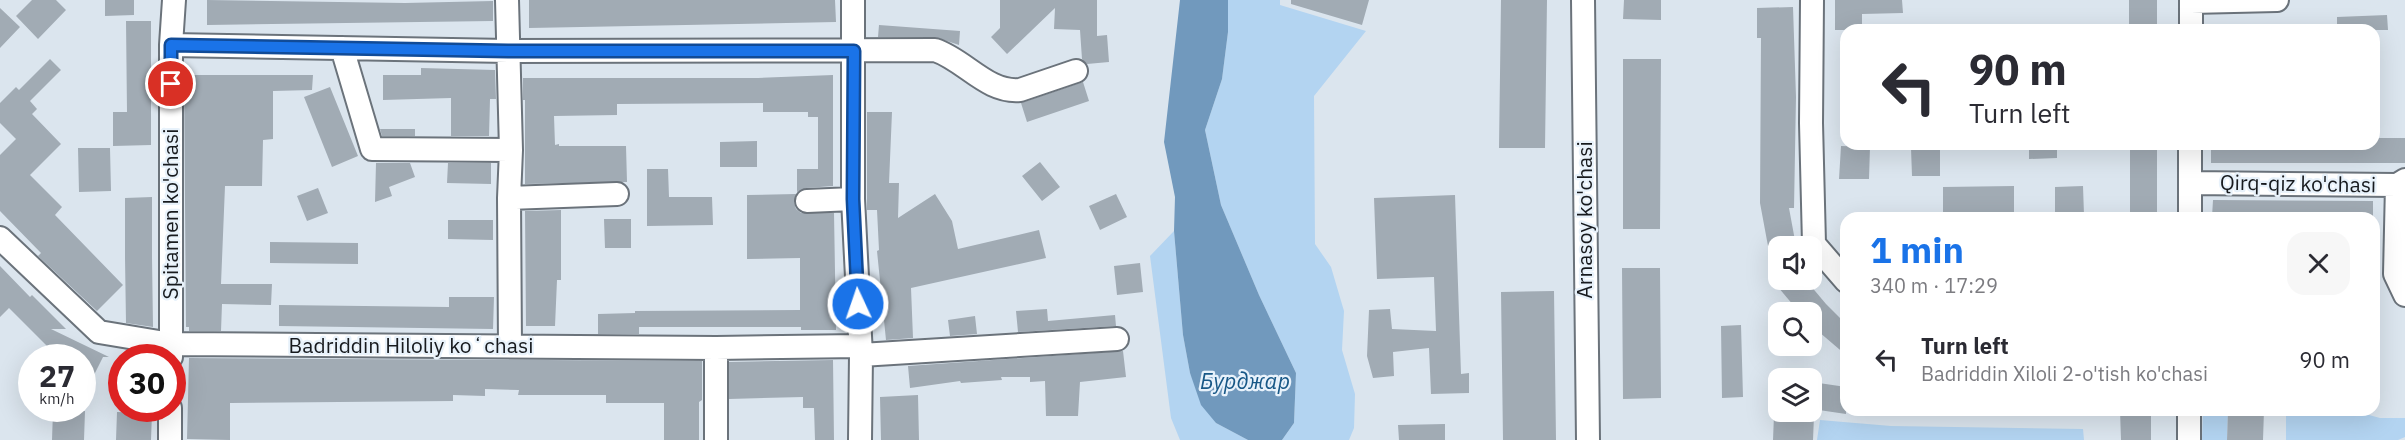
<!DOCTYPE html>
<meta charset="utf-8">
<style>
:root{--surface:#fff;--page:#f7f7f7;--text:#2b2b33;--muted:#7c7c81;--accent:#1a73e8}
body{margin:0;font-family:"IBM Plex Sans",sans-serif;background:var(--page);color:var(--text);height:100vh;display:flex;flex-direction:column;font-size:22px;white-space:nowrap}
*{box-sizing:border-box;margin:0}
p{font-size:20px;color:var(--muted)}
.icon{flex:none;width:33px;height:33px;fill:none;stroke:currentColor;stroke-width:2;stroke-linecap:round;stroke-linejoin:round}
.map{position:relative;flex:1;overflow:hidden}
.panel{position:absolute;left:1840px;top:212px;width:540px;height:204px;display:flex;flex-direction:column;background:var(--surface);border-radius:18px;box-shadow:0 6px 24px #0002}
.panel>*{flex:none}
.banner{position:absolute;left:1840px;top:24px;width:540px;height:126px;border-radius:18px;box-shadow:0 6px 24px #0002;background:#fff;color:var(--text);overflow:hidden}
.tools{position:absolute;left:1768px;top:236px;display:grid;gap:12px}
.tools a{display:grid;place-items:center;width:54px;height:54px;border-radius:12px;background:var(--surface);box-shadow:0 6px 24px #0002;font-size:30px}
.speed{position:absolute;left:18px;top:344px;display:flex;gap:12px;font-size:30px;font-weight:700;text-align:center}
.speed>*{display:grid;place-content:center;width:78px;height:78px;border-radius:50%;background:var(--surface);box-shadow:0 6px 24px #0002;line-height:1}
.speed small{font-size:15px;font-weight:400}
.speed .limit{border:9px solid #d22;background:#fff;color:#111}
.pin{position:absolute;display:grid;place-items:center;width:51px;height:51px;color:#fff;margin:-26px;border:3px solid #fff;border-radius:50%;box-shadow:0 2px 6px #0007}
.me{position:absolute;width:66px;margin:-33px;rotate:357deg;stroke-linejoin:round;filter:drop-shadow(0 0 4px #0008)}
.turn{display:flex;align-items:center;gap:21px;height:126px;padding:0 30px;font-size:27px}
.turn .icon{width:78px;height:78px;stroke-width:2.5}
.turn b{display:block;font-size:42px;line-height:51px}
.round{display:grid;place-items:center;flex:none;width:63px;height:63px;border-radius:18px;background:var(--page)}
.head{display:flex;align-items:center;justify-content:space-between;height:102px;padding:0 30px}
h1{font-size:36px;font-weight:700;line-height:45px;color:var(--accent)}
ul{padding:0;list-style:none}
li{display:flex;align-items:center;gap:18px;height:90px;padding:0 30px}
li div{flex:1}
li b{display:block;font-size:22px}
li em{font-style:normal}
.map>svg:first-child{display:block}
.green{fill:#b3d4f1}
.water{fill:#7199bd}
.building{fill:#a1abb4}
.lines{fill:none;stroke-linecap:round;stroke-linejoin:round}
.street-casing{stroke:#6b737b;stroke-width:26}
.street{stroke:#fff;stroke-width:22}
.route-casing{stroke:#114b97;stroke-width:15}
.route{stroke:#1a73e8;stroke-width:10}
.labels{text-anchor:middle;stroke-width:4.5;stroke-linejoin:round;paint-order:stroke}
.street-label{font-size:21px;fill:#171a1e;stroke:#e8f2fb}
.water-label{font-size:22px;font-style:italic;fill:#185887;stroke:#e8f2fb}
</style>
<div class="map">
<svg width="2405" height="440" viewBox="0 0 2405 440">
<rect width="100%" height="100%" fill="#dbe5ee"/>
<!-- green -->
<path class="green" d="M1228 0H1280V5L1366 31 1314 96 1315 244 1331 267 1344 311 1342 350 1355 394 1354 428 1349 440H1282L1294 423 1296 373 1259 295 1221 205 1205 130 1222 79 1228 32Z
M1174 231 1183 335 1190 373 1216 423 1248 440H1180L1171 418 1150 256Z
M2203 410H2228L2227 440H2202Z
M2286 410H2356L2358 412 2380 418H2405V437L2398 440H2286Z
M1820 420 1891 426 2083 429 2084 440H1817Z"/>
<!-- water -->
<path class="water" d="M1180 0H1228V32L1222 79 1205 130 1221 205 1259 295 1296 373 1294 423 1282 440H1248L1216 423 1201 405 1190 373 1183 335 1174 231 1175 197 1164 142Z"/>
<!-- building -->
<path class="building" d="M32 0H56L66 10 38 39 16 16Z
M105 0H134V15L105 16Z
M207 0 405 3 493 1V21L207 25Z
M529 0H835L836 22 529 28Z
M1000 0H1097V36L1107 35 1109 62 1087 64 1082 59 1080 30 1054 29 1055 8 1007 54 991 37 1000 28Z
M1291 0H1369L1362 25 1291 4Z
M1501 0H1547L1545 148H1499Z
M1624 0H1661V20L1623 19Z
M1835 0H1902L1903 13 1862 14V30H1835Z
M2129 0H2157V30H2129Z
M1793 7 1796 97 1794 208H1789L1796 246H1768L1760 203 1761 38H1757V8Z
M0 8 20 27 0 48Z
M2387 15 2388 30H2337V17Z
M126 21H151V145L113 146V112H127Z
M879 25 960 31 959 45 935 37H878Z
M50 59 61 70 30 101 37 109 32 114 61 144 30 175 62 207 55 215 123 285 97 311 38 256 41 253 0 211V155L16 139 0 123V103L16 87 19 90Z
M1623 59H1661L1660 229H1623Z
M421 68 495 70 496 99H490L489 136H451V98L383 100V75H421Z
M184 75H313L312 90 273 91V139L263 140 262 186H225L221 284H272L271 305 222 304 221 331H189V327H186Z
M833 75V186L806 188 797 192V169H818V117H808V112H763V103L617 104V115L554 116 555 145 559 144V146H626L627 182 525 184V100H523V78H758Z
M1083 82 1089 101 1027 122 1021 103Z
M330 87 358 156 332 167 304 97Z
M867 112H892L889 183H899L898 218 935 194 952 221 958 249 1039 230 1046 258 911 288 913 338 886 340 877 251 879 250 877 210H867Z
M380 129H415V136H382Z
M2374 138H2405V163H2211V144H2374Z
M757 141V167H720V142Z
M2029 144H2057V158L2029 159Z
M2130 144H2157V218H2130Z
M1841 146 1870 147 1869 179H1839Z
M1940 147V176H1912L1911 148Z
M78 148H110L111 191 79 192Z
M1040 162 1060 187 1042 201 1022 176Z
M376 163H410L415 177 389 187 392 196 375 202Z
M448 163H491V184L447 183Z
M647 169H668L669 197H712L713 225 647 226Z
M2014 186V214L1943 216V187Z
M2083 186 2084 215H2055V187Z
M318 188 328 213 307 221 297 196Z
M796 194 794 202 796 209 801 213H834L836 330H801V327H639V334H598V314L635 313V311L800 310V258L747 259V195Z
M1116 194 1127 217 1100 230 1089 206Z
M1455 195 1461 374 1469 373V393L1431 394 1429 348 1393 352 1394 376 1373 378 1367 356 1369 310 1390 309 1392 329 1436 331 1434 277 1377 279 1374 198Z
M152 197V258L153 327 126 323 125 258V198Z
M2213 200 2373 201V218L2212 217Z
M561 210V280H557L555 326H526L525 211Z
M604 219H631V248H605Z
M448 220H493V240L448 239Z
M270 242 358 243V264L270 263Z
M1140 263 1143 292 1117 295 1114 266Z
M0 266 30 297 32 295 66 329H51L109 357H103L82 399V357H54V348L53 352 9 308 0 317Z
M1622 268H1660L1661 398 1623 399Z
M1787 279H1805L1826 304 1846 324V355L1812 326V312H1799L1778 287Z
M1554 291 1556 440H1503L1501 292Z
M449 297H494L493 329 279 326V305L449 307Z
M1047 309 1048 321 1115 315 1116 326 1018 332 1016 311Z
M975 316 977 334 950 336 948 320Z
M1741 325 1743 397 1722 398 1721 326Z
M1123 351 1126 377 1080 382 1078 416H1046L1045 381 1030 382V377H1001L1002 380 961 383 960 381 910 388 908 366Z
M189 358 702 361V400L699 402V440H664V403H606V395H518L519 390 485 389V396L453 395V401L230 403V440L187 439Z
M833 360 834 440H815L814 408H803V397L729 399V362Z
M1812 382 1846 387V414L1812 409Z
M918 395 919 440H881L880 397Z
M2120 410H2151V440H2121Z
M2228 410H2264L2263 440H2227Z
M53 411H85L84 440H52Z
M117 412 152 413 151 440H116Z
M1774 415 1814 416 1813 440H1773Z
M1445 424V440H1399L1398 425Z"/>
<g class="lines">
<defs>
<path id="street" d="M507 0 511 150 509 198 510 346
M853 0V199L861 355 860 440
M1583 0 1588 440
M1812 0 1811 123 1814 244 1846 281
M2191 2 2277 0
M2191 30V0
M171 45 508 51 935 50C965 60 987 93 1020 90L1076 71
M342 48 372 149 511 150
M2190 183 2397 185 2405 180
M2397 185 2395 274 2405 295
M509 198 617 194
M807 201 853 199
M2190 218V144
M0 238 99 332 171 344 716 348 860 346
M716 348V440
M861 355 1117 339
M171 357V45L174 0
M2189 410V440
M170 440V408"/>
</defs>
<!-- street casing -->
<use href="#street" class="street-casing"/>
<!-- street -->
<use href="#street" class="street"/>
</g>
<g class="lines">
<defs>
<path id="route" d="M171 84V45L508 51H854L853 199 858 304"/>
</defs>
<!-- route casing -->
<use href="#route" class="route-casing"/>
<!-- route -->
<use href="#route" class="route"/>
</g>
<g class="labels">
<!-- street labels -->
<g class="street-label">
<text transform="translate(2298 184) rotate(1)" y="7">Qirq-qiz ko'chasi</text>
<text transform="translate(171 214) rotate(-90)" y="7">Spitamen ko'chasi</text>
<text transform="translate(1585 220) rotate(-90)" y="7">Arnasoy ko'chasi</text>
<text x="411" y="353">Badriddin Hiloliy koʻchasi</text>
</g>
<!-- water labels -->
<g class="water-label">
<text x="1245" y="389">Бурджар</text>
</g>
</g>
</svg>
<div class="tools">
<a><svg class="icon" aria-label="sound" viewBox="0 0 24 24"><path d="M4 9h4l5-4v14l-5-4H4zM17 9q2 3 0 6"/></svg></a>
<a><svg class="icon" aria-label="search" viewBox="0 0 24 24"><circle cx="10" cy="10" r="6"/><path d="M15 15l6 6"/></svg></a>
<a><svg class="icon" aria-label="layers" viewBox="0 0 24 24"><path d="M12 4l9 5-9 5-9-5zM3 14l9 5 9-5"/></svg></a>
</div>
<div class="speed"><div>27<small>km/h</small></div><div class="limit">30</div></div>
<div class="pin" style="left:171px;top:84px;background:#d93025"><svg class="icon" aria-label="arrive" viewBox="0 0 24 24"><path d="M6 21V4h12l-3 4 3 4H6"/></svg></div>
<svg class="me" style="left:858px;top:304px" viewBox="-20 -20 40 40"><circle r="17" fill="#1a73e8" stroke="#fff" stroke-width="3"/><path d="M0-11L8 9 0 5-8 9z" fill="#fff"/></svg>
<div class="banner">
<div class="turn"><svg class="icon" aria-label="left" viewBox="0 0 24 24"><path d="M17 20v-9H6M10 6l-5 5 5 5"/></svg><div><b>90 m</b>Turn left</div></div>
</div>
<section class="panel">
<div class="head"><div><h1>1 min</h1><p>340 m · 17:29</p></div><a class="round"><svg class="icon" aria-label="close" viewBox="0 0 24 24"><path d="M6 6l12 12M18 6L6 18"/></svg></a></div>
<ul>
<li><svg class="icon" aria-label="left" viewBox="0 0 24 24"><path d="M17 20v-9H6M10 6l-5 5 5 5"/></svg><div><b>Turn left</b><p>Badriddin Xiloli 2-o'tish ko'chasi</p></div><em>90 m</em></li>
</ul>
</section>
</div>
